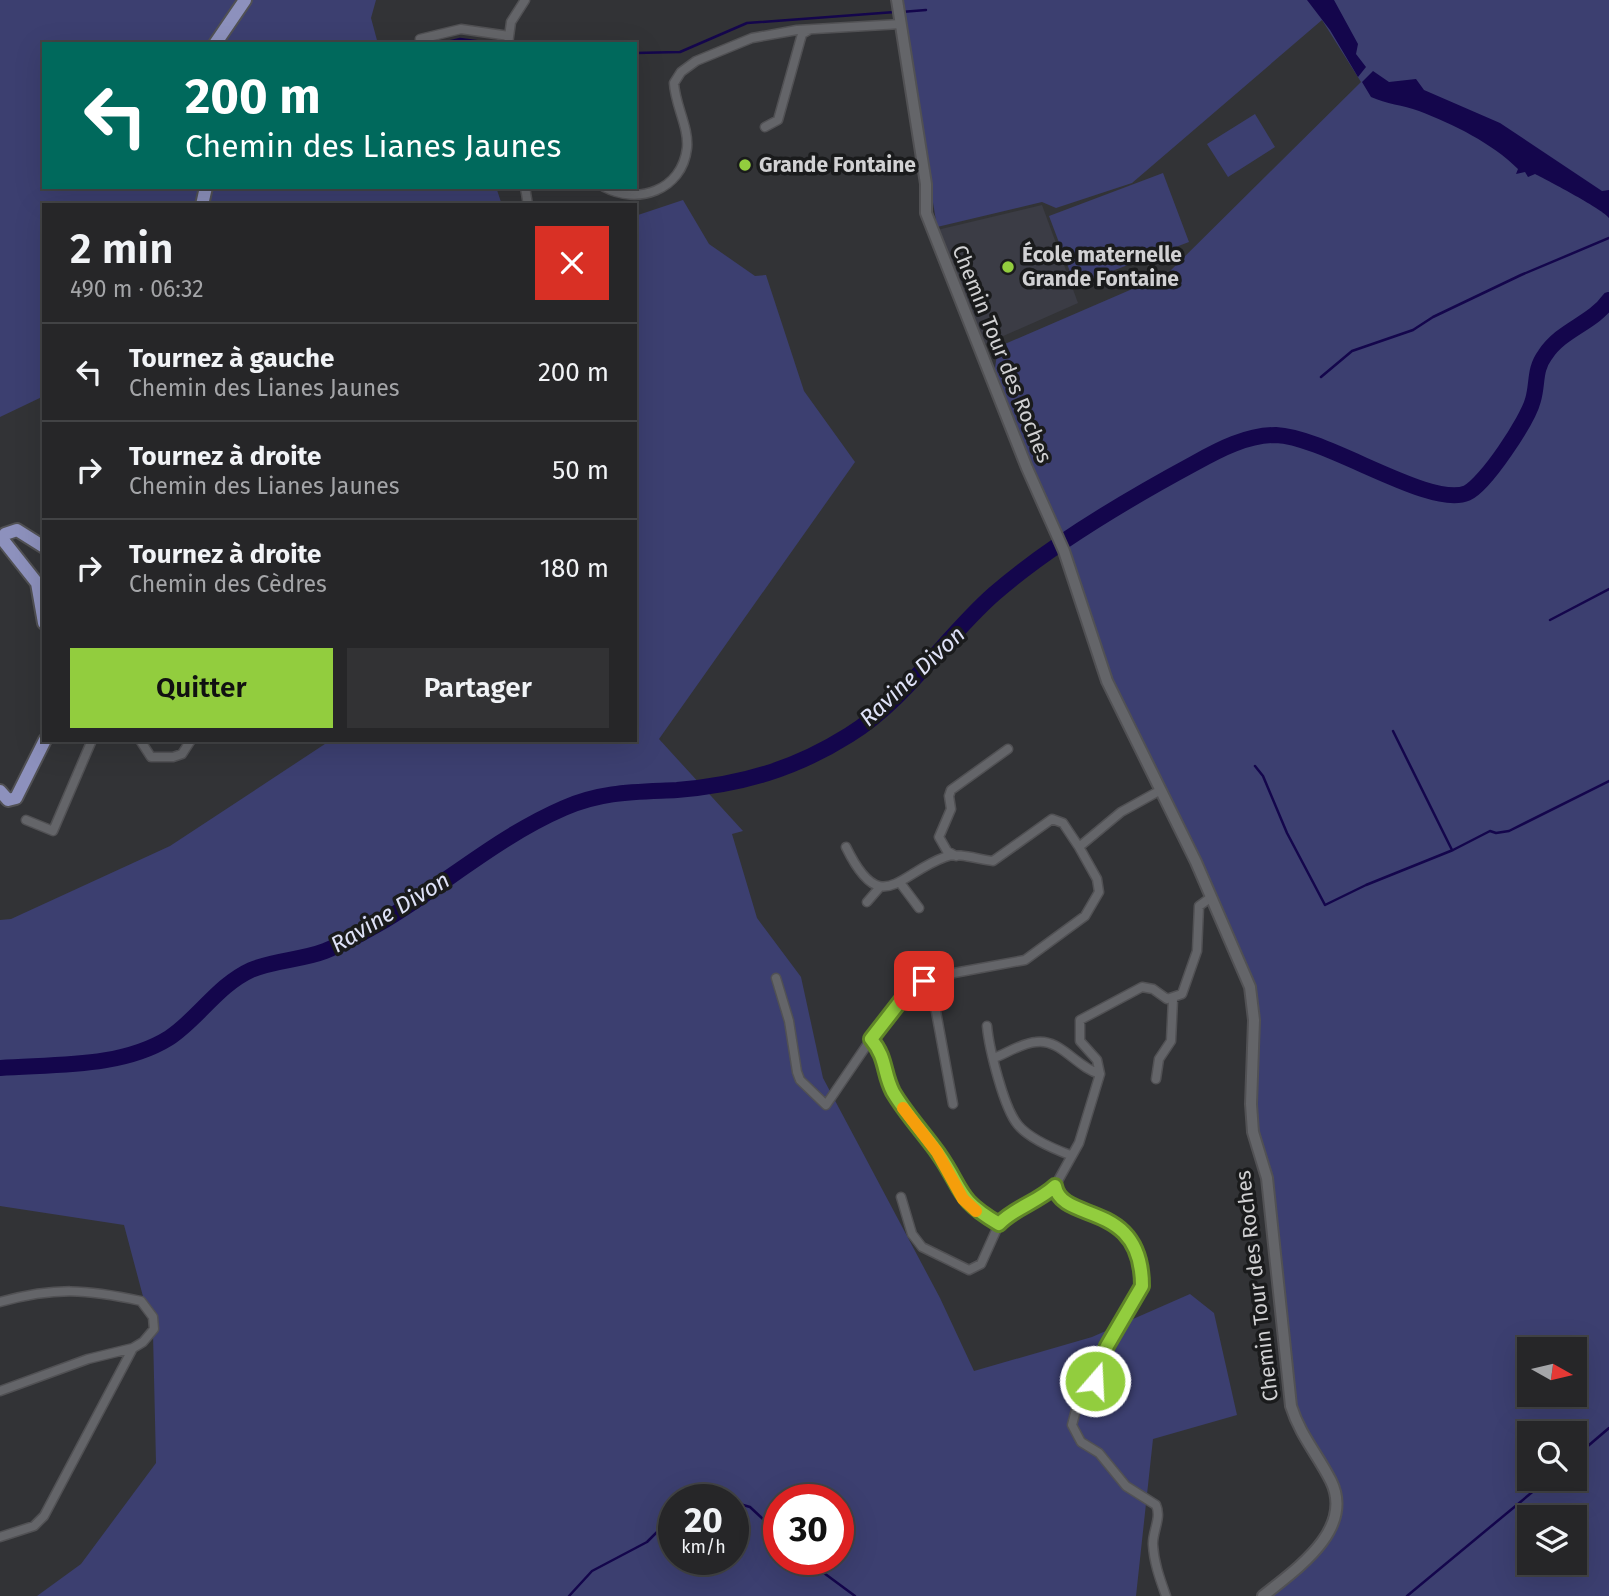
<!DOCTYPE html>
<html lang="fr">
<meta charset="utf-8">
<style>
:root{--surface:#262628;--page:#323234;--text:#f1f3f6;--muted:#a4a5a8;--line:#424345;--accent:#92cd3e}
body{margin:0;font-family:"Fira Sans",sans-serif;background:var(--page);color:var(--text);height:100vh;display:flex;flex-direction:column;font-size:26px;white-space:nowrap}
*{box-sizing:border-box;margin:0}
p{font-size:23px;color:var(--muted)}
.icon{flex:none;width:38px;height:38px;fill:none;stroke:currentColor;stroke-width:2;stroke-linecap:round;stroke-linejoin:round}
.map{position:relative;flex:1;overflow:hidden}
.panel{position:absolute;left:42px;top:203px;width:595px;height:539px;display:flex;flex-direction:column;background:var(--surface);border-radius:0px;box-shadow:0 7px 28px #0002,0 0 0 2px var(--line)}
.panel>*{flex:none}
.hud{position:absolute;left:42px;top:42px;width:595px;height:147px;border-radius:0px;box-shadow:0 7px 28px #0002,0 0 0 2px var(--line);background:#00695c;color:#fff;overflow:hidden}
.needle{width:46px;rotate:98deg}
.controls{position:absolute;left:1517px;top:1337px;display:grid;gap:14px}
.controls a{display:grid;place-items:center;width:70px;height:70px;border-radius:0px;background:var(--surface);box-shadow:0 7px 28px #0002,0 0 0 2px var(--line);font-size:35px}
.speed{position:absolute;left:658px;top:1484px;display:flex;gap:14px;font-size:35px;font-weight:700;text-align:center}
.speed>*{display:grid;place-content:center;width:91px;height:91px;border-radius:50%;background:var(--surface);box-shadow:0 7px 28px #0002,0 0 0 2px var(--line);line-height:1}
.speed small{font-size:18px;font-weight:400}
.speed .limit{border:10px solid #d22;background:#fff;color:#111}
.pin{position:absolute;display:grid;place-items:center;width:60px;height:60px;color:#fff;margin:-30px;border-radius:14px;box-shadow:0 4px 10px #0006}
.me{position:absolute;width:77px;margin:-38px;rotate:19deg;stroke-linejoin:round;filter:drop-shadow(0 0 5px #0008)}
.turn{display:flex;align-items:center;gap:24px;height:147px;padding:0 28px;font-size:32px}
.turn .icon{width:91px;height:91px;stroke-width:2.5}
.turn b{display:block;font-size:49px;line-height:60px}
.round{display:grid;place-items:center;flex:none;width:74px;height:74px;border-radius:0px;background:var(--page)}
.head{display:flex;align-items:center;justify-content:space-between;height:119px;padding:0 28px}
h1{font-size:42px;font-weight:600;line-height:52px}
.button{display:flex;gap:14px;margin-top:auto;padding:14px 28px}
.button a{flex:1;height:80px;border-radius:0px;background:var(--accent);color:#111;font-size:28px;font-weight:600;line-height:80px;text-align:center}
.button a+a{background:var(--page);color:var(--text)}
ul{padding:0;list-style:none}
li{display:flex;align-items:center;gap:21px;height:98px;padding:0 28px;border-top:2px solid var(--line)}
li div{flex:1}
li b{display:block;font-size:26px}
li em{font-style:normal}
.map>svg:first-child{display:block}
.built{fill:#3b3c45}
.green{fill:#3c3f70;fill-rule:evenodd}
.water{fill:#14064c}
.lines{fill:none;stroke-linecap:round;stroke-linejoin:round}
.stream{stroke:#14064c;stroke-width:2.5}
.river{stroke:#14064c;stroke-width:16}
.street-casing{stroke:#515154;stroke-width:11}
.secondary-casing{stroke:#515154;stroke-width:14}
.primary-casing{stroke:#515154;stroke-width:16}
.street{stroke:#646569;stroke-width:8}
.secondary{stroke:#646569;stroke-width:10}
.primary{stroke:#8d91bd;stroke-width:12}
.route-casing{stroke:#5f8528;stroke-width:18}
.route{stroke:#92cd3e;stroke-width:12}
.slow{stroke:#f59e0b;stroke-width:12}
.poi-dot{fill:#92cd3e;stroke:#1a1b1c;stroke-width:2.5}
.labels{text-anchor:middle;stroke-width:7;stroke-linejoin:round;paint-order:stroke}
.poi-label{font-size:21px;font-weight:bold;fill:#d1d1d3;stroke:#1a1b1c;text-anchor:start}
.street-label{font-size:21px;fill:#d1d1d3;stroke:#1a1b1c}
.water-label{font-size:23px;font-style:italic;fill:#dfe2f7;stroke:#1a1b1c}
</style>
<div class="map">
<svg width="1609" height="1596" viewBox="0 0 1609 1596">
<rect width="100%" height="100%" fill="#323336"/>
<!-- built -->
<path class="built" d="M1042 205 1078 303 983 345 937 230Z"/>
<!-- green -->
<path class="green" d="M0 0H376L371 18 378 44H44V187H496L502 205H44V396L0 417Z
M900 0H1609V1596H1263L1328 1533 1337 1497 1298 1428 1277 1251 1253 1132 1250 987 1107 681 994 375 998 347 1167 274 1361 82 1322 20 1132 183 1056 208 1042 202 937 227ZM1530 1349H1575V1395H1530ZM1530 1433H1575V1479H1530ZM1530 1517H1575V1563H1530Z
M1255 114 1275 147 1228 177 1207 144Z
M1163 173 1189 242 1075 285 1049 216Z
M683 200 709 244 755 276 766 275 804 391 855 462 659 739 743 831 732 834 757 918 801 977 823 1078 940 1298 974 1371 1092 1337 1190 1294 1214 1313 1237 1415 1153 1439 1136 1596H37L81 1564 156 1463 153 1334 124 1225 0 1206V920L11 919 170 846 331 740H635V216ZM674 1500H733V1559H674ZM779 1500H838V1559H779Z"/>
<!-- water -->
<path class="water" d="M1307 0H1334L1358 44 1356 54 1366 67 1358 77 1330 30Z
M1373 71 1389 82 1416 79 1424 90 1500 123 1602 191 1609 190V218C1604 210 1549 181 1535 174L1528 177 1525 172 1516 174 1518 169C1492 143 1453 124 1419 111 1403 105 1386 104 1371 97L1362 82Z"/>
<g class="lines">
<!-- stream -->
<path class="stream" d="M901 12 926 10
M438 44 460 39 499 44
M635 53 680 52 747 23 895 12
M1321 377 1352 351 1413 330 1433 317 1521 275 1609 238
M1550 620 1609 589
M1393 731 1452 850
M1255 766 1263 776 1287 833 1325 905 1366 885 1453 850 1490 831 1496 833 1509 831 1609 781
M1575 1457 1609 1428
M733 1502 750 1507 779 1534
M805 1559 855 1596
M569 1596 592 1571 647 1542 674 1515
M1407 1596 1548 1479"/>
<!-- river -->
<path class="river" d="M0 1068C55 1064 121 1068 169 1038 198 1019 218 985 251 970 274 960 302 960 325 951 345 943 366 931 385 920 445 884 499 836 564 808 602 791 637 792 677 790 741 785 795 769 849 735 906 700 944 638 994 594 1049 546 1130 498 1195 463 1220 449 1247 435 1276 435 1326 437 1430 509 1467 493 1485 485 1528 420 1533 400 1538 383 1534 370 1545 355 1562 329 1592 324 1609 300"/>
<defs>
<path id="street" d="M420 39 461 29 509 36
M508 44 511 22 525 0
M765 127 778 120 802 34 809 30
M525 187 528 205
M604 187C637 205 682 191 687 148 689 127 675 105 674 83L681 72 696 61 752 38 797 30 901 24
M140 740 151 757H173L182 754 191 740
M26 820 53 831 92 740
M846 847C881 919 898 874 945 857 959 852 979 860 993 861L1052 819 1063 823 1079 847
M956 856 947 851 939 837 951 809 949 796 951 790 1008 749
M901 884 919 908
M867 902 880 887
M776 978 789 1021 797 1072 800 1080 826 1105 871 1039 913 985 954 973 1025 960 1085 916 1099 892 1097 879 1079 847 1121 812 1159 791
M930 979 953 1104
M987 1026C989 1048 1004 1109 1018 1125 1029 1138 1054 1149 1070 1155
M871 1039 884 1056 891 1089 937 1152 963 1199 999 1224
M994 1058C1007 1053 1022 1043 1036 1042 1060 1038 1077 1068 1100 1074
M1156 1079 1159 1059 1171 1041 1173 999
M901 1197 912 1234 922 1247 969 1270 981 1264 999 1224 1006 1216 1040 1200 1055 1186
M0 1302C55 1287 86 1289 141 1301L153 1317 154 1329 143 1342 133 1348 88 1359 0 1391
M0 1537 34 1526 44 1516 133 1348
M1166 1596C1160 1579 1154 1563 1153 1545 1152 1532 1162 1518 1156 1505L1126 1486 1099 1453 1081 1442 1072 1425 1077 1406C1094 1395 1092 1383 1099 1365 1108 1343 1139 1304 1142 1285 1143 1271 1134 1245 1127 1234 1108 1208 1061 1217 1055 1186L1079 1143 1100 1074 1097 1060 1080 1041V1020L1142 987 1153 989 1167 999 1182 994 1197 951 1199 906 1210 898"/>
<path id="secondary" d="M897 0 926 184V213L1027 468 1064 551 1107 681 1196 862 1250 987 1254 1020 1251 1104 1253 1132 1267 1178 1291 1406C1300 1435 1318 1455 1331 1481 1355 1530 1295 1570 1263 1596"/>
<path id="primary" d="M215 44 245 0
M202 205 206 187
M44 547 17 530 5 534 3 540 37 583 44 623
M0 791 8 800 16 798 45 740"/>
</defs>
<!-- street casing -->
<use href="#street" class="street-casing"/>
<!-- secondary casing -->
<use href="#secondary" class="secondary-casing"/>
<!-- primary casing -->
<use href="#primary" class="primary-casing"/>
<!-- street -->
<use href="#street" class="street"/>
<!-- secondary -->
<use href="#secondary" class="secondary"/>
<!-- primary -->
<use href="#primary" class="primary"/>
</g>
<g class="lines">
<defs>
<path id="route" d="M924 981 913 985 871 1039C887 1058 883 1073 893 1092 906 1114 923 1132 938 1153 964 1190 955 1198 999 1224 1014 1208 1038 1202 1055 1186 1062 1224 1142 1199 1142 1286L1107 1346 1095 1381"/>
</defs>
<!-- route casing -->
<use href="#route" class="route-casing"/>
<!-- route -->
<use href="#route" class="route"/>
<!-- slow -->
<path class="slow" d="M903 1108 937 1152 963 1199 976 1211"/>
</g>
<!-- markers -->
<g class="poi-dot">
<circle cx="745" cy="165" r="7"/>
<circle cx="1008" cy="267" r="7"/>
</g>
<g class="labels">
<!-- poi labels -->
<g class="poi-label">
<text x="759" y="172">Grande Fontaine</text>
<text x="1022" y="262">École maternelle<tspan x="1022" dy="24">Grande Fontaine</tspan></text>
</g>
<!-- street labels -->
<g class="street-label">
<text transform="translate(1002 354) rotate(68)" y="7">Chemin Tour des Roches</text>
<text transform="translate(1257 1286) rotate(-97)" y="7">Chemin Tour des Roches</text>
</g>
<!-- water labels -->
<g class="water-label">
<text transform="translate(912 676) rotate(-43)" y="8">Ravine Divon</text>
<text transform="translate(390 912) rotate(-31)" y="8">Ravine Divon</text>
</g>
</g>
</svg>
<div class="controls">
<a><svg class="needle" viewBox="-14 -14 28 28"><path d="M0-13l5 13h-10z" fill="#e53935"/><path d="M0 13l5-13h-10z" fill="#a4a5a8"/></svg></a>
<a><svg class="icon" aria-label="search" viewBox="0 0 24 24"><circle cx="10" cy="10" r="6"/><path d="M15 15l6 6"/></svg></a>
<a><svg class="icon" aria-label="layers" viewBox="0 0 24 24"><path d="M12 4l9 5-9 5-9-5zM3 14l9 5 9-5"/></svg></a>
</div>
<div class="speed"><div>20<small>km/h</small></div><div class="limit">30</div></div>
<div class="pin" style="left:924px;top:981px;background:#d93025"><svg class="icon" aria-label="arrive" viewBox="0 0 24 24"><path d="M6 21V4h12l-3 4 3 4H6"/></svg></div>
<svg class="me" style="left:1095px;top:1381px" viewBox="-20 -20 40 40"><circle r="17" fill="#92cd3e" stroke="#fff" stroke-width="3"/><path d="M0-11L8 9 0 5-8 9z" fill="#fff"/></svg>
<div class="hud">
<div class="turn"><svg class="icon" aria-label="left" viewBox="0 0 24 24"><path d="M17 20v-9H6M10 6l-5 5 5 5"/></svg><div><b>200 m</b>Chemin des Lianes Jaunes</div></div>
</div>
<section class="panel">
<div class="head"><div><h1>2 min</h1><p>490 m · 06:32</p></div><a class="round" style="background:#d93025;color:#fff"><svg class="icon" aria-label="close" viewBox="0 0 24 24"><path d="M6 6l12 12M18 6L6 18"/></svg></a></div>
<ul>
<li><svg class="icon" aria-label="left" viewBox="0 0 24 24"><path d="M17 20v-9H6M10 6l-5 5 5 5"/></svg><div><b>Tournez à gauche</b><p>Chemin des Lianes Jaunes</p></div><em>200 m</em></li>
<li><svg class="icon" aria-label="right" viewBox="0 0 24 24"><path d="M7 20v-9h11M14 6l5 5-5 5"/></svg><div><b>Tournez à droite</b><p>Chemin des Lianes Jaunes</p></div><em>50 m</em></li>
<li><svg class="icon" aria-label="right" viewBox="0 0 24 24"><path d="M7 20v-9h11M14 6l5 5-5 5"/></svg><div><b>Tournez à droite</b><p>Chemin des Cèdres</p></div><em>180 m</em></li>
</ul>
<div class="button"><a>Quitter</a><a>Partager</a></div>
</section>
</div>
